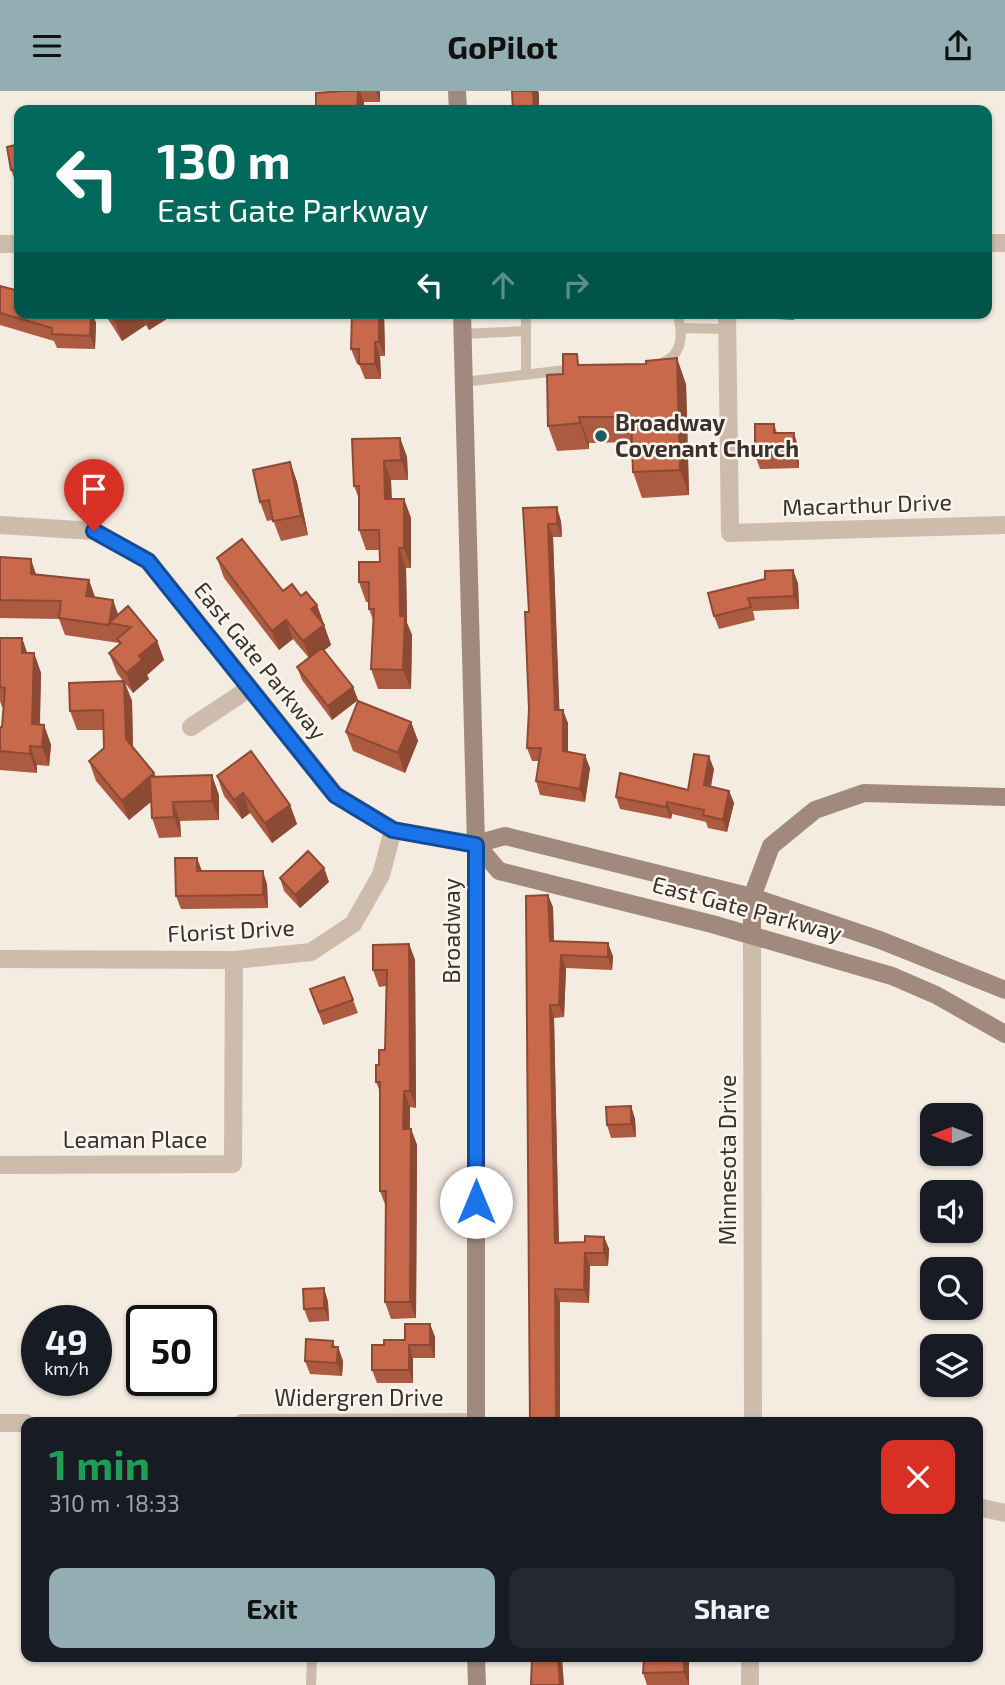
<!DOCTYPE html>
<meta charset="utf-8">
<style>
:root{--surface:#171b24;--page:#242831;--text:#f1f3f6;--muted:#9ea1a6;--accent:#92aeb2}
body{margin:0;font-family:"Exo 2",sans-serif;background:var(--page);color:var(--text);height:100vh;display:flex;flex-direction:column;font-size:26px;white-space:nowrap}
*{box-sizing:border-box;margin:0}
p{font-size:23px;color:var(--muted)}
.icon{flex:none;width:38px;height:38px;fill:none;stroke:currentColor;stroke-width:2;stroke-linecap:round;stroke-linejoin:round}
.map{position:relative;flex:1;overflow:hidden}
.side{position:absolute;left:21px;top:1326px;width:962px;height:245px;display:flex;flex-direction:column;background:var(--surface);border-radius:14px;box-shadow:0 2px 5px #0004}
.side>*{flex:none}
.top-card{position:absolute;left:14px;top:14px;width:978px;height:214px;border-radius:14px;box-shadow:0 2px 5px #0004;background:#00695c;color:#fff;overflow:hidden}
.needle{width:46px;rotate:270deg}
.controls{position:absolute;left:920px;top:1012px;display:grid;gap:14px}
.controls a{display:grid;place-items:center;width:63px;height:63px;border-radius:14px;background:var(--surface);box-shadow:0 2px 5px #0004;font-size:35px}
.speed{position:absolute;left:21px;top:1214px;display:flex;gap:14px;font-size:35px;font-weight:700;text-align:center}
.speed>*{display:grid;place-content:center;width:91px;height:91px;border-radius:50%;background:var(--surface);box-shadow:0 2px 5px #0004;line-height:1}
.speed small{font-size:18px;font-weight:400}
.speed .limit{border:4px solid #111;border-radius:10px;background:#fff;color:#111}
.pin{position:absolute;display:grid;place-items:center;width:60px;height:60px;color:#fff;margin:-72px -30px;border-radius:50% 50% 50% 0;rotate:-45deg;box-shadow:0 0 7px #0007}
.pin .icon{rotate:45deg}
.me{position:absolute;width:77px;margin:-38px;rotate:0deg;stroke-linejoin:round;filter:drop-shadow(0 0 5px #0008)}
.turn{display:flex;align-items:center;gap:24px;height:147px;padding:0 28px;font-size:32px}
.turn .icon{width:91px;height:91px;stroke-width:2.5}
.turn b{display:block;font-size:49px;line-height:60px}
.lanes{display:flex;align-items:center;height:66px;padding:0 28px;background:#0003;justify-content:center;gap:35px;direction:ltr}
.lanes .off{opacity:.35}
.round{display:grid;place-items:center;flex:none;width:74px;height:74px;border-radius:14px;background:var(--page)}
.headline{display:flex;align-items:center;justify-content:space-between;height:119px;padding:0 28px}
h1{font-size:42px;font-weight:700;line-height:52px;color:#1e9e55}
.action{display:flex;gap:14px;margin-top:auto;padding:14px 28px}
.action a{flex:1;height:80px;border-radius:14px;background:var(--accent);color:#111;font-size:28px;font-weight:700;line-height:80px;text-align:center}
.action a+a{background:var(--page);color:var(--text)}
header{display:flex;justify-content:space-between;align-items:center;height:91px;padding:0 28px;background:var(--accent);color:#111;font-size:32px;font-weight:700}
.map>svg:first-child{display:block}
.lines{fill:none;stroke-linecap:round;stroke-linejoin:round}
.lane{stroke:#cdbbac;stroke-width:10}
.street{stroke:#cdbbac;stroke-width:18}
.secondary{stroke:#a18a7d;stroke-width:18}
.wall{fill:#ac5a40}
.shaded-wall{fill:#8c4a34}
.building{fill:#c8694b;stroke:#8c4a34;stroke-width:2}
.route-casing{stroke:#114b97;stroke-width:18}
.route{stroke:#1a73e8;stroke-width:12}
.poi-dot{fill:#1f5a5e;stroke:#fbf5ee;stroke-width:2.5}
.labels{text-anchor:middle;stroke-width:5;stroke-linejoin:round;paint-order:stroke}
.poi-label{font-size:23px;font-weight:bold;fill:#3b302b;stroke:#fbf5ee;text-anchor:start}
.street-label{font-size:23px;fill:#3b302b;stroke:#fbf5ee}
</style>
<header><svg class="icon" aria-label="menu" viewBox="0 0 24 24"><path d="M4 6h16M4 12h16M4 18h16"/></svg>GoPilot<svg class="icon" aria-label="share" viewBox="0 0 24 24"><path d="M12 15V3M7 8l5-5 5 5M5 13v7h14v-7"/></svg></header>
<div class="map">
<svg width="1005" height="1594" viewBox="0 0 1005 1594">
<rect width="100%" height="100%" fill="#f4ebe1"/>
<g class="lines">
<!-- lane -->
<path class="lane" d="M526 222V283
M682 237 727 238
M462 243 526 240
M662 272C684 263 683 242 677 222
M464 291 574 278
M311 1594 312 1566"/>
<!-- street -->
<path class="street" d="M987 152H1005
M0 153H19
M727 222 730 442 1005 434
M0 434 94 440 148 470 336 704 393 739 476 753
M191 636 250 597
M752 844 753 1332
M0 868 234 869 311 861 353 833 381 784 393 739
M0 1074 233 1073 234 869
M0 1332H26
M242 1332 476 1331
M978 1416 1005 1422
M750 1594V1566"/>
<!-- secondary -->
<path class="secondary" d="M457 0 458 19
M462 222 476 753V1332
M476 753 499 780 712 833 892 885 936 904 1005 943
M476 753 505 745 752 806 880 849 1005 899
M752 844V806L771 755 815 719 864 702 1005 706
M476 1566 477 1594"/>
</g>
<!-- wall -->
<path class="wall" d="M343 0H380V11H364Z
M19 53V92H16L11 79Z
M0 195 19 222H92L96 232 95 258 57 257 54 250 0 234Z
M106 222H172L173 224 149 239 146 234 122 250 108 228Z
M352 222H384L385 265H380L381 288H365L359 273H357L351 258Z
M755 222H795L794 229 757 227Z
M582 274 686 293 689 404 642 407 633 381 632 351 589 352V358L557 360 548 335 563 283Z
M774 333 777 342 798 355 799 377 760 378 755 364Z
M400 347 407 366 408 389H391L392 408H404L411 427V477H406L407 532 412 544 411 598H378L371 578 373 529 369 518V511H366L359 491 380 471 379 459H366L359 439V408L354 395Z
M290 371 297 391 308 444 281 450 273 429 267 430 260 411Z
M523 417 561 430 562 446H553L559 619 568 632V661L590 677 585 711 540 704 536 690 539 670H532L527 657 529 618V521Z
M0 466 36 483 89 489 95 506 113 509 118 524 157 550 164 569 147 584 149 588 133 602 125 592 132 610 133 656 154 682 156 686 219 704V729L180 730 181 746 159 747 152 727 151 710 129 729 96 690 89 670 104 657V639H77L70 620 123 590 117 582 109 562 120 554 119 552 65 544 59 528 0 527Z
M217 467 283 500 301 505 317 514 331 554 324 559 353 596 358 609 332 629 302 589 297 576 309 567 293 548 279 559 224 487Z
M798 492 799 518 753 520 755 529 719 538 714 525 708 502Z
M0 547H22L27 562H34L41 582 40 634H44L51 654 49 675 37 674V682L0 679V636H2L4 616H2L0 610Z
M411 631 418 650 405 682 353 660 346 641Z
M714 678 711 695 729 700 734 712 727 741 708 737 706 731 672 723 671 728 620 718 616 706 688 699Z
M217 685 290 714 297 733 272 752 250 722 242 728 224 705Z
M324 777 329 791 300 817 284 800 280 787Z
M202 780 267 793 268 817 181 818 176 805Z
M553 816 554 850 613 865 612 879 566 877 564 926 554 927 559 1152 585 1151 604 1146 609 1158 608 1175H590L589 1212 560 1211V1332H530Z
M409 853 415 869 416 1017 410 1016V1038H411L417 1054 416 1227 391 1228 385 1211 386 1116 380 1100V1001L376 991 379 974 385 959 386 895 379 896 373 879Z
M310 898 353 909 358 922 323 934Z
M631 1015 635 1028 636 1046 611 1047 607 1034Z
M324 1197 328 1211 329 1230 309 1231 304 1218Z
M430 1233 435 1246V1267H413V1292H377L372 1279 384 1254 405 1249Z
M333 1250 335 1256H338L343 1270 342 1285 310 1283 305 1270Z
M262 1566H287V1570H264Z
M388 1566H424L425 1570 390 1571Z
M644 1566H689V1594H647L643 1582Z"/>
<!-- shaded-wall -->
<path class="shaded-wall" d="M358 0H360L364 11V19H357Z
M376 0H380V11Z
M533 0H538L539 2V19H534Z
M91 222H92L96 232 95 258 90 245Z
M127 222H142L146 234 122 250 115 230Z
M143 222H172L173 224 149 239Z
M379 222H384L385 265 379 251Z
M375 251 380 265 381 288 375 273Z
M677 267 686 293 689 404 680 379Z
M579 326 589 352V358L580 332Z
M794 342 798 355 799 377 794 364Z
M400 347 407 366 408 389 401 369Z
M384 370 391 389 392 428 385 408Z
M290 371 297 391 308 444 301 425Z
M404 408 411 427V477L404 457Z
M557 416 561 430 562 446 557 433Z
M548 433 553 446 560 632 555 619Z
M399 457 406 477 407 532 412 544 411 598 403 579 400 525Z
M31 468 37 486 31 483Z
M793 479 798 492 799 518 794 505Z
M89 489 95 507 86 505Z
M113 509 119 526 109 532Z
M317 514 324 533 311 518Z
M286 529 293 548 279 559 272 540Z
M324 534 331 554 311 570 303 550Z
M22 547 29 567 22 562Z
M157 550 164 569 147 584 149 588 133 602 126 582 139 565Z
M34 562 41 582 39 653 32 633Z
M124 590 132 610 133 668 126 648Z
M353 596 358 609 332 629 328 615Z
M563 619 568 632V674L563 660Z
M411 631 418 650 405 682 398 662Z
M44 634 51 654 49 675 42 656Z
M30 655 37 674V682L30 663Z
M585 664 590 677 585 711 580 698Z
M709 665 714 678 709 706 704 694Z
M154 682 162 702 129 729 122 710Z
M212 684 219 704V729L212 710Z
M729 700 734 712 727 741 723 729Z
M243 702 250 722 242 728 234 709Z
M173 711 180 730 181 746 174 726Z
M667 711 672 723 671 728 666 716Z
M290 714 297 733 272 752 265 732Z
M197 767 202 780H197Z
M324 777 329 791 300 817 295 804Z
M263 780 267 793 268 817 263 804Z
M548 804 553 816 554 862 550 850Z
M608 852 613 865 612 879 608 866Z
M409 853 415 869 416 1017 410 1000Z
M561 864 566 877 564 926 559 914Z
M550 914 554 927 559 1165 555 1152Z
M404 1000 410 1016 409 1054 403 1038Z
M631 1015 635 1028 636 1046 631 1033Z
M411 1038 417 1054 416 1227 410 1211Z
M604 1146 609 1158 608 1175 604 1162Z
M585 1162 590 1175 589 1212 584 1199Z
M324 1197 328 1211 329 1230 324 1217Z
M555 1198 560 1211V1332H556Z
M430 1233 435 1246V1267L430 1254Z
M409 1254 413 1267V1292L409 1279Z
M338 1256 343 1270 342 1285 337 1272Z
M558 1566H562L564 1594H560Z
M684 1566H689V1594L684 1581Z"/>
<!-- building -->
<path class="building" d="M343 0H358L357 19H316V2Z
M512 0H533L534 19H513Z
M19 53V78L11 79 7 56Z
M0 195 19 200V222H91L90 245 52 243V237L0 222Z
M110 222H127L115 230Z
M352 222H379V251H375V273H359V258H351Z
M563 263H577L578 274 646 273V270L677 267 680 379 633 381 631 326H579L580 332 548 335 547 284 563 283Z
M755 333H774V342H794V364H755Z
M400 347 401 369 384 370 385 408H404V457H399L400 525H405L403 579 371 578 374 518H369V491H359V471H380L379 439H359V395H354L352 348Z
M290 371 301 425 273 430 269 409 260 411 253 379Z
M557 416V433H548L555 619H563V660L585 664 580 698 536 690 541 657H527L529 618 525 521H529L523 417Z
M242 448 283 500 292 493 301 505 306 501 317 514 311 518 324 534 303 550 286 529 272 540 217 467Z
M0 466 31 468V483L89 489 86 505 113 509 109 534 59 527 61 510 0 509Z
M793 479 794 505 748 507 751 516 714 525 708 502 765 488V480Z
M128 515 157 550 139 565 142 569 126 582 109 562 121 552 117 548 131 536 109 532Z
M0 547H22V562H34L32 633 44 634 42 656 30 655V663L0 660V636H2L5 597 0 596Z
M322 557 353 596 328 615 297 576Z
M124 590 126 648 154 682 122 710 89 670 104 657 103 619 70 620 69 592Z
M358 610 411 631 398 662 346 641Z
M251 660 290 714 265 732 243 702 234 709 217 685Z
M694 663 709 665 704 694 729 700 723 729 703 724 704 719 667 711 666 716 616 706 620 682 688 699Z
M212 684V710L173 711 174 726 152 727 150 686Z
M308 760 324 777 295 804 280 787Z
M175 767H197V780H263V804L176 805Z
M548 804 550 850 608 852V866L561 864 559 914H550L555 1152 585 1151V1145L604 1146V1162H585L584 1199 555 1198 556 1332H530L526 805Z
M409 853 410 1000H404L403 1038H411L410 1211H385L386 1100H380V991H376V974H379V959H385L387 879H373V854Z
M344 886 353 909 319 921 310 898Z
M631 1015V1033L607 1034 606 1016Z
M324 1197V1217L304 1218 303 1198Z
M405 1233H430V1254H409V1279H372V1254H384V1249H405Z
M306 1248 333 1250 332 1256H338L337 1272 305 1270Z
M532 1566H558L560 1594H531Z
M644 1566H684V1581L643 1582Z"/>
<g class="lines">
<defs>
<path id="route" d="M94 440 148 470 335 704 393 739 476 754V1111"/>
</defs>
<!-- route casing -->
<use href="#route" class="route-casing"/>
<!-- route -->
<use href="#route" class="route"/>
</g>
<!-- markers -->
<circle class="poi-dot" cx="601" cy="345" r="7"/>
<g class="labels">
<!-- poi labels -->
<g class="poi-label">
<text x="615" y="340">Broadway<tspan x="615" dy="26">Covenant Church</tspan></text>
</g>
<!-- street labels -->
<g class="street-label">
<text transform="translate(867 414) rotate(-2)" y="8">Macarthur Drive</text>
<text transform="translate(260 570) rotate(51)" y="8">East Gate Parkway</text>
<text transform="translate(747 818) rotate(15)" y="8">East Gate Parkway</text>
<text transform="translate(231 840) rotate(-3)" y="8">Florist Drive</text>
<text transform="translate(452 840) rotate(-90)" y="8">Broadway</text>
<text x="135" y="1057">Leaman Place</text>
<text transform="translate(728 1069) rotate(-90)" y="8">Minnesota Drive</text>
<text x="359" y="1315">Widergren Drive</text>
</g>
</g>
</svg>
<div class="controls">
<a><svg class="needle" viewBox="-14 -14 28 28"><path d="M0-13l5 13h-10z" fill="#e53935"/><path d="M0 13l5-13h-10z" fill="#9ea1a6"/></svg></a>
<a><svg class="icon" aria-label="sound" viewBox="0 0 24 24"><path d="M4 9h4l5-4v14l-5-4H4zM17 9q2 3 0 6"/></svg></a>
<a><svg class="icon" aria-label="search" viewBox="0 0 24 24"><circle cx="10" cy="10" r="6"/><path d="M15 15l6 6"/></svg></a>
<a><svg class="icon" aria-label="layers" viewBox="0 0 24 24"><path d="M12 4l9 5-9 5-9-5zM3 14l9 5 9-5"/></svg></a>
</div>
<div class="speed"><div>49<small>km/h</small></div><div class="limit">50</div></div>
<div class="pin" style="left:94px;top:440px;background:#d93025"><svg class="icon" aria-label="arrive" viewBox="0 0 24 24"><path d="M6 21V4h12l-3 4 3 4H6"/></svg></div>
<svg class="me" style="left:476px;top:1111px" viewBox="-20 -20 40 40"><circle r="19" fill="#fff"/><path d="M0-13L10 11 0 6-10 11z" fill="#1a73e8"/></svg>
<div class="top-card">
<div class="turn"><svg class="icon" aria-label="left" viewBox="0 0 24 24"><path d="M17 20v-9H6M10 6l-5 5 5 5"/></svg><div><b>130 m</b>East Gate Parkway</div></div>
<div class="lanes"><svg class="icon" aria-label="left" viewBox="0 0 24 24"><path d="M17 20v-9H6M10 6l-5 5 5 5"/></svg><svg class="icon off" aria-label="ahead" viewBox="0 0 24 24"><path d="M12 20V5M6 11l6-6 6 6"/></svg><svg class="icon off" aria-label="right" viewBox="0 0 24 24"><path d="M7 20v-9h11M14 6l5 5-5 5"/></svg></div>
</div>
<section class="side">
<div class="headline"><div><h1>1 min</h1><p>310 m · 18:33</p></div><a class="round" style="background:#d93025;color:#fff"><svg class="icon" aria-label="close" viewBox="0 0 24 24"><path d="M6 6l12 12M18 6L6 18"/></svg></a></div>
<div class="action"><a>Exit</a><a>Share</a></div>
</section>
</div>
